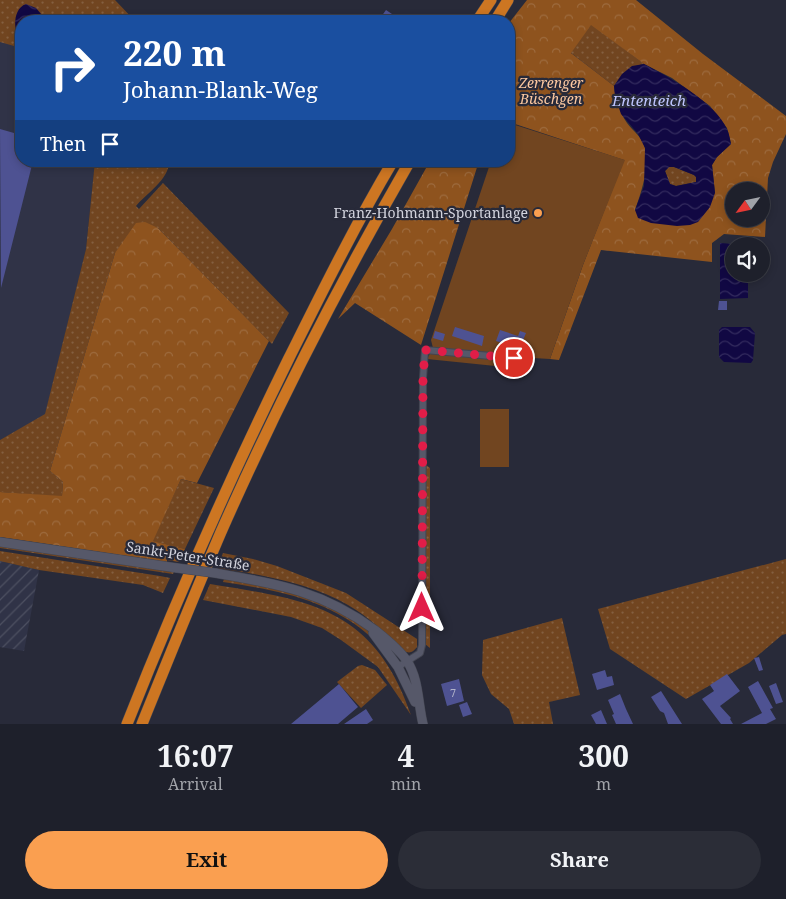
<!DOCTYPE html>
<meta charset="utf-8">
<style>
:root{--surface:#1e202b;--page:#2b2d37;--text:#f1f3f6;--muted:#a1a3a9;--line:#3c3e47;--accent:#fa9f50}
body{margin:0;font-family:"Noto Serif",serif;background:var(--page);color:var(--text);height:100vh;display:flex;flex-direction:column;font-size:19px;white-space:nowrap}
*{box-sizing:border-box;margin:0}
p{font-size:16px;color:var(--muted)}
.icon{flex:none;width:28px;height:28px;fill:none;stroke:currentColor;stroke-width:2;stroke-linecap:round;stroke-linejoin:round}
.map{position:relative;height:724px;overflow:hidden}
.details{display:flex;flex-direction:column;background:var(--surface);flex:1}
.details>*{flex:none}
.top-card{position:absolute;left:15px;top:15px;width:500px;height:152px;border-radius:20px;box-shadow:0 2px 8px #0003,0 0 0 1px var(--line);background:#1a4fa0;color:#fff;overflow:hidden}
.needle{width:32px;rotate:237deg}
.tools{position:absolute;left:725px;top:182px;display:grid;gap:10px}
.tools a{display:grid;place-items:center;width:45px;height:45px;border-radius:50%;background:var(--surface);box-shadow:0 2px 8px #0003,0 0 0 1px var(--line);font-size:25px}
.pin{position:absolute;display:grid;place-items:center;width:42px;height:42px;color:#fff;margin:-21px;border:2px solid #fff;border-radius:50%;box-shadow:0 1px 5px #0007}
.me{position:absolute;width:55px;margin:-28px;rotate:0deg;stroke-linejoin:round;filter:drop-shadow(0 0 4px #0008)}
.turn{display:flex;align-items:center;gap:18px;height:105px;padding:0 25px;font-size:22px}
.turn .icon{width:65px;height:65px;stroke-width:2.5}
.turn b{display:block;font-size:35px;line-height:42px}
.then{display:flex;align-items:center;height:48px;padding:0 25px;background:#0003;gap:10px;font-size:19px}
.eta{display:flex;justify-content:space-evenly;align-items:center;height:85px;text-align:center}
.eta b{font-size:30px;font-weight:700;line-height:35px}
.action{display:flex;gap:10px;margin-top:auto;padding:10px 25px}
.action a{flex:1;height:58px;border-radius:30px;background:var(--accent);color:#111;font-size:20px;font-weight:700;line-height:58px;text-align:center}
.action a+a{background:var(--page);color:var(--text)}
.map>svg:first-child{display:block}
.built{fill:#303347}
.industrial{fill:url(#industrial-furrows)}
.grass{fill:url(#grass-dots)}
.forest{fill:url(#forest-crowns);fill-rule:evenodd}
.garden{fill:#714520}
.water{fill:url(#water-waves);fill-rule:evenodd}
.building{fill:#4e5292}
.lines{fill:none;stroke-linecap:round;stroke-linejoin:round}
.street-casing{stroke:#434551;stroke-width:8}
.secondary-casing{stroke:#434551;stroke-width:10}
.highway-casing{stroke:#434551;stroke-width:12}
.street{stroke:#565869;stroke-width:6}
.secondary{stroke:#565869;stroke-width:9}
.highway{stroke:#cd7622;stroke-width:11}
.secondary-bridge-casing{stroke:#434551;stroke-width:10;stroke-linecap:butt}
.secondary-bridge{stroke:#565869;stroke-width:9}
.route{stroke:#e11d48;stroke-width:9;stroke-dasharray:0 16.2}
.poi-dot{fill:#fa9f50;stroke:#282a39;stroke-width:2}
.labels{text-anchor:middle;stroke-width:4.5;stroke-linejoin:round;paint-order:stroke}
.number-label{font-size:11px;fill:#b1b3ca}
.park-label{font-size:14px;font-style:italic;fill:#fcc8a0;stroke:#282a39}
.poi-label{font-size:14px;fill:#d2d3dd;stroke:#282a39;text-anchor:end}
.street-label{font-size:14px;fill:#d2d3dd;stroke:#282a39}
.water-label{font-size:15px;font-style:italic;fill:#bec5fe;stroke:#282a39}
</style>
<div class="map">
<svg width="786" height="724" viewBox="0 0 786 724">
<defs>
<pattern id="industrial-furrows" width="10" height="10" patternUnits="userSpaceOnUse" patternTransform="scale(1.25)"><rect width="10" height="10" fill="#303347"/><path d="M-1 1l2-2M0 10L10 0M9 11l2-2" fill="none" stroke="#4d5061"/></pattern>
<pattern id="grass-dots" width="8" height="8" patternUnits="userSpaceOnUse" patternTransform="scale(1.25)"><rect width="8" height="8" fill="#714520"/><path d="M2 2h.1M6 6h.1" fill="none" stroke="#845f40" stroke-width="1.8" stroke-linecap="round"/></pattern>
<pattern id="forest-crowns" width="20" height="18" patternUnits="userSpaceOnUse" patternTransform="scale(1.25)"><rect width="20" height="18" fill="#8e531e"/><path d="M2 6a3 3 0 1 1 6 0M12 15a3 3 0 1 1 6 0" fill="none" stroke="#9d6b3e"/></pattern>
<pattern id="water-waves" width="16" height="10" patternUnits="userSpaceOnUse" patternTransform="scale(1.25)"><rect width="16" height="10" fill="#110843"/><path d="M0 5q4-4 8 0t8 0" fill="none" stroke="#332b5e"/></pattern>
</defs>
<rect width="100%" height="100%" fill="#282a39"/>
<!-- built -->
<path class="built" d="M0 0 21 21V161H95L86 249 45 415 0 440Z"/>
<!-- industrial -->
<path class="industrial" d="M0 561 39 570 24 651 0 647Z"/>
<!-- grass -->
<path class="grass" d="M0 0H115L135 21H21V48L0 42Z
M591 24 644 64C628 67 624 72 614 86L570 52Z
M95 161H169C170 179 146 194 136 206L139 209 163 183 289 313 272 344 158 228 115 253 50 471 63 482 62 497 0 492V440L45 414 86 249Z
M669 167H674L694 175 696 177V182L676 186 670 184 665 171Z
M426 465 430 468V648L425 644Z
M181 479 214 488 185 549 152 541Z
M0 546 174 572 173 574 0 548Z
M0 551 160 576 170 578 163 593 143 585 39 570 0 561Z
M223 553 253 559 277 566 346 593 417 639V647C413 652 410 654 404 651 386 634 369 617 348 605 310 583 258 574 217 568Z
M786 559V634L782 635 749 663 686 699 610 649 598 609Z
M224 579C270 587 316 595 356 622 363 627 370 630 372 638 331 600 277 590 223 582Z
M210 584C310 600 374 608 411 715L378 667 341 640 322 628 291 617 203 600Z
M562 618 580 695 549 702 553 724H514L509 709 491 694 482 675 483 640Z
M362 665 375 670 387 685 361 708 337 682 358 666Z"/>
<!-- forest -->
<path class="forest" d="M527 0H636L703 54 786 116V134L773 162 768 178 765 237 724 234 712 243V262L601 250 559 360 550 359 583 265 624 160 509 122V23ZM591 25 644 64 672 78 710 106 727 128 731 144 717 157 712 165 715 193 635 210C641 193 650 167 645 148 643 138 633 131 627 123 620 113 615 98 614 86L571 53ZM734 191H761V219H734Z
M430 161H479L421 345 355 303 338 319 392 229Z
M145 222 158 228 269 341 197 483 181 479 153 541 185 549 179 562 167 560V562L0 537V492L62 496 63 482 50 471 115 253 136 223Z"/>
<!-- garden -->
<path class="garden" d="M509 123 625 160 583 265 550 359 516 357 515 368 427 359 433 348 431 340 491 161H509Z
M480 409H509V467H480Z"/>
<!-- water -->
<path class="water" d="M26 4 36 8 47 21H21V35L16 32C14 22 15 8 26 4Z
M644 64C669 77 715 102 727 129 729 133 730 139 731 144L717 157 712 165 715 193 710 207 698 222 690 225 677 226 651 223 638 218 635 210 644 186 645 148 638 134 621 114 615 96 614 86 622 74 632 66ZM669 167H674L694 175 696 177V182L676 186 670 184 665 171Z
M720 243 748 245V246H734V274H748V298L720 299Z
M722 327H750L755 333 753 360 751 363 724 362 719 357V330Z"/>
<!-- building -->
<path class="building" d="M386 10 395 16 391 21H386L381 17Z
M0 129 21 135V161H33L1 288Z
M719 301H727V310H718Z
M455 327 484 336 482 346 452 336Z
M500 330 518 336 520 331 526 333 519 350 514 348V347L496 341Z
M435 331 445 334 443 341 433 338Z
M759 657 763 670 759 671 754 658Z
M605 670 607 677 612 676 614 685 597 690 592 674Z
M727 674 740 691 720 706 731 718 730 719 733 724H721L702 699 714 691 710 685Z
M459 679 464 701 447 706 441 684Z
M758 681 773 708 770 709 776 719 766 724H741L762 713 748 687Z
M776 683 783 702 776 704 769 686Z
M339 684 358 707 338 724H291Z
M661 691 682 724H668L664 713 660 711 651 697Z
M620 694 626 709 633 724H616L612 715 614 714 608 700Z
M467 702 472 714 463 717 459 705Z
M366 709 373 720 367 724H344Z
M601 710 607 724H596L591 715Z"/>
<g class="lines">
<defs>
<path id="street" d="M398 667 420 653 422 645 423 378 425 350 514 358"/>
<path id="secondary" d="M0 542 177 568
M215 573C278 584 322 591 375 630 386 639 399 649 407 661 419 679 418 704 423 724
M373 633 398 667 415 702"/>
<path id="highway" d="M477 21 491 0
M495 21 508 0
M127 724C176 600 230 478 289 358 322 292 355 225 393 161
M142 724C168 660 194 595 221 532 277 405 341 281 410 161"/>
</defs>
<!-- street casing -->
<use href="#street" class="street-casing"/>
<!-- secondary casing -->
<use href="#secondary" class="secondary-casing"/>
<!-- highway casing -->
<use href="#highway" class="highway-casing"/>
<!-- street -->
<use href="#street" class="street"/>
<!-- secondary -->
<use href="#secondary" class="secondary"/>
<!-- highway -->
<use href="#highway" class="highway"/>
<defs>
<path id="secondary-bridge" d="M177 568 215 573"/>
</defs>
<!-- secondary-bridge casing -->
<use href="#secondary-bridge" class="secondary-bridge-casing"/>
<!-- secondary-bridge -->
<use href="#secondary-bridge" class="secondary-bridge"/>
</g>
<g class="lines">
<!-- route -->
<path class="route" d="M422 608 423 378 425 350 514 358"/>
</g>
<!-- markers -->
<circle class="poi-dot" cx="538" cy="213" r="5"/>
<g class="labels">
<!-- number labels -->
<g class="number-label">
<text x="453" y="697">7</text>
</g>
<!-- park labels -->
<g class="park-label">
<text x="551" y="88">Zerrenger<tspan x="551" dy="16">Büschgen</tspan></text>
</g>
<!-- poi labels -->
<g class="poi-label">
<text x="528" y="218">Franz-Hohmann-Sportanlage</text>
</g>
<!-- street labels -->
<g class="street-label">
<text transform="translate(188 556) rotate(9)" y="5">Sankt-Peter-Straße</text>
</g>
<!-- water labels -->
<g class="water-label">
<text x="649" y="106">Ententeich</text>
</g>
</g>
</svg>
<div class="tools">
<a><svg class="needle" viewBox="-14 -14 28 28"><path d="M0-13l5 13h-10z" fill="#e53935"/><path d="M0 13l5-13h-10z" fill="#a1a3a9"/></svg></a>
<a><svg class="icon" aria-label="sound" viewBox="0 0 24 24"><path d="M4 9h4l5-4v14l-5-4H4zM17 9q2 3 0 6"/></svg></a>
</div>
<div class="pin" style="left:514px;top:358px;background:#d93025"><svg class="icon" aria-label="arrive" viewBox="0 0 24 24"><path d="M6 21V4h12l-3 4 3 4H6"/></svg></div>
<svg class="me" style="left:422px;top:608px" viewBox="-20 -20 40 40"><path d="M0-17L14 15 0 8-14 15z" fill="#e11d48" stroke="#fff" stroke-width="4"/></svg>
<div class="top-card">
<div class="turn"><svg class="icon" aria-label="right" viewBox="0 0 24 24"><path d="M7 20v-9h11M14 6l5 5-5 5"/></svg><div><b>220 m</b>Johann-Blank-Weg</div></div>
<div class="then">Then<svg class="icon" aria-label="arrive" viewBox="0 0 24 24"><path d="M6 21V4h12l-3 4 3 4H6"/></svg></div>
</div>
</div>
<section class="details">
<div class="eta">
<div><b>16:07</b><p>Arrival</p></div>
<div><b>4</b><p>min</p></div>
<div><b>300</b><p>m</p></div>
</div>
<div class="action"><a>Exit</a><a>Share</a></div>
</section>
